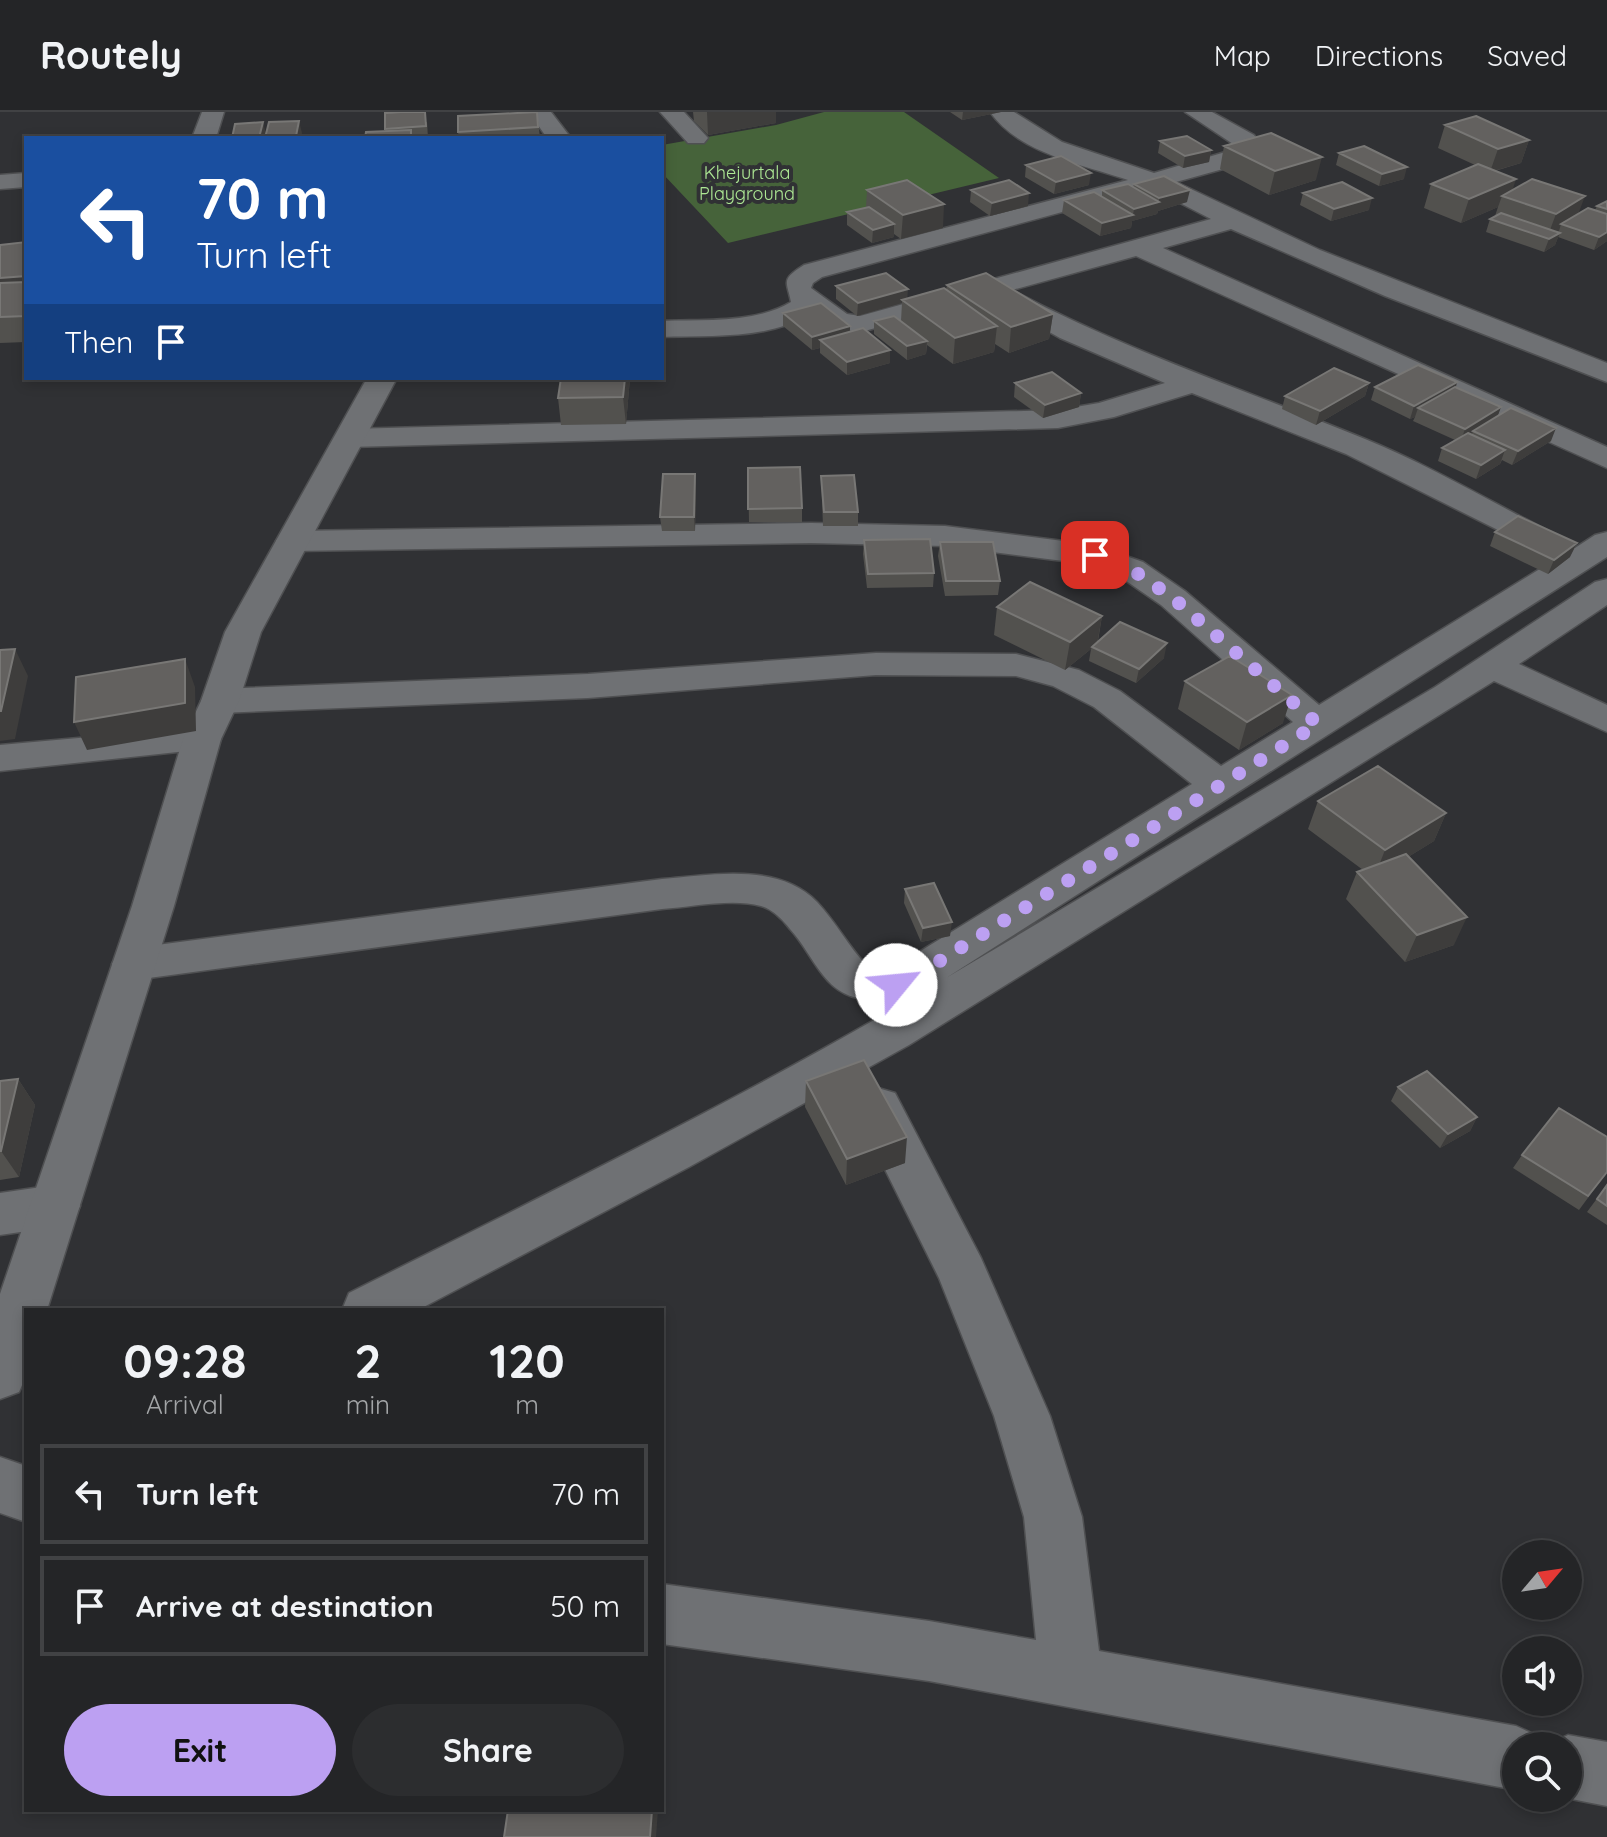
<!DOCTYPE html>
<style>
:root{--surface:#242527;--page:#2c2d2f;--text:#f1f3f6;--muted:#a3a5a7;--line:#414244;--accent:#bca0f2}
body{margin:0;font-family:Quicksand,sans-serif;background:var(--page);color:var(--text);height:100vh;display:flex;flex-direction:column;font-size:30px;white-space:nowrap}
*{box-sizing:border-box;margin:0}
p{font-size:26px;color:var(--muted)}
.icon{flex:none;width:44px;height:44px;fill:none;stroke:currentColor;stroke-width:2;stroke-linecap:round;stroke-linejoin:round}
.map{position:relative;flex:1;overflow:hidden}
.panel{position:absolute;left:24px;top:1196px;width:640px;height:504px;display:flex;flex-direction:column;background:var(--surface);border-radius:0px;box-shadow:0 4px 12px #0003,0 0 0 2px var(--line)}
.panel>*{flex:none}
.banner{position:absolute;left:24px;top:24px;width:640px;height:244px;border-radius:0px;box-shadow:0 4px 12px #0003,0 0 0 2px var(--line);background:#1a4fa0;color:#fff;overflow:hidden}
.needle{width:52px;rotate:61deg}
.buttons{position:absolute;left:1502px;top:1428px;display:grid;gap:16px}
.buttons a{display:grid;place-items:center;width:80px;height:80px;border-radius:50%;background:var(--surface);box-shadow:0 4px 12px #0003,0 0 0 2px var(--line);font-size:40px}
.pin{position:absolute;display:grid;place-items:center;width:68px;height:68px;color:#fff;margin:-34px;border-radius:16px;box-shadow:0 4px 12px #0006}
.me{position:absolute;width:88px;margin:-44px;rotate:62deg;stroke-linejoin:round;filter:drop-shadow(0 0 6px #0008)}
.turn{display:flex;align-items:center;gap:28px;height:168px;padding:0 40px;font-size:36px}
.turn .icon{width:104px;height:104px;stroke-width:2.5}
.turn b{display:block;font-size:56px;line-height:68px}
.then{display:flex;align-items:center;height:76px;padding:0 40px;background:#0003;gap:16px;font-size:30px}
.eta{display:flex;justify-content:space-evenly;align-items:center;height:136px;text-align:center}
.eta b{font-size:48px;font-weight:700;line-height:56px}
.cta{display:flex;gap:16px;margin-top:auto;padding:16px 40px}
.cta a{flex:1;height:92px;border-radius:48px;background:var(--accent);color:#111;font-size:32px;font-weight:700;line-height:92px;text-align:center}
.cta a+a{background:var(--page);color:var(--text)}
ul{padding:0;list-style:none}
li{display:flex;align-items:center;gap:24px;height:100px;margin:0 16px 12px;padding:0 24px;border:4px solid var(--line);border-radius:0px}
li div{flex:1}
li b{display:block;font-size:30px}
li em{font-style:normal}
header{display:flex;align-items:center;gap:48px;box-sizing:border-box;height:112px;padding:0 40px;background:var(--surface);border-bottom:2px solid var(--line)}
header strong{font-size:38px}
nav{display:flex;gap:44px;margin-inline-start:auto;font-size:28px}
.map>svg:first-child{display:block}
.green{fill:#46633a}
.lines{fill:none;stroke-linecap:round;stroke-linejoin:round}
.street-casing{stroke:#4f5052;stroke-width:3}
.secondary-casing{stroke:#4f5052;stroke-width:3}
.street{fill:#6f7174;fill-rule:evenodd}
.secondary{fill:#6f7174;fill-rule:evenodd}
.wall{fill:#52514e}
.shaded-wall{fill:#3e3d3c}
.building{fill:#63615f;stroke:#787775;stroke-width:2}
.route{stroke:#bca0f2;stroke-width:14;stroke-dasharray:0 25.2}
.labels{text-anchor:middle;stroke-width:8;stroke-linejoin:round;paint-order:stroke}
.far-park-label{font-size:18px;fill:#ade894;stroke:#303134}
</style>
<header>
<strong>Routely</strong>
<nav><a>Map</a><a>Directions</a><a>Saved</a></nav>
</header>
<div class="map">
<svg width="1607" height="1725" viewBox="0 0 1607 1725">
<rect width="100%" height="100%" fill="#303134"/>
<!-- green -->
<path class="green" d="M824 0H904L999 66 728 131 662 61V33L776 13Z"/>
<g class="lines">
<defs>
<path id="street" d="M202 0H224L216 26H192Z
M660 0H684L708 26 704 31H688Z
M990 0H1014L1062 30 1154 61 1239 36 1185 0H1212L1254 23 1264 38 1252 49 1176 70 1320 138 1607 251V270L1385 184 1231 117 1163 136 1607 335V356L1136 144 1012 178C1126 239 1246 278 1365 327 1436 356 1503 397 1572 431L1575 436 1595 423 1607 420V445L946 866 1435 575 1595 470 1607 467V493L1519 552 1607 593V620L1494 569 909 933 689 1055 418 1198H342L349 1181C546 1082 746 985 936 872 897 887 853 902 823 863 811 848 803 831 790 817 783 808 772 797 761 794 732 786 692 795 662 797L134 868 119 864 112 852 119 840 134 836 662 767C712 763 778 750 817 790 836 810 848 834 867 854L889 855 906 848 1192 672 1094 595 1053 574 1016 564 876 563 588 586 220 601 207 597 201 589 207 581 220 577 588 562 876 541 1016 542 1079 558 1120 579 1221 654 1293 610 1161 493 1119 464 1087 452 945 434 811 431 293 439 281 436 276 429 281 422 293 419 811 411 945 414 1095 433 1143 450 1185 479 1319 593 1556 447 1346 342 1192 281 1114 305 1058 316 349 335 338 332 334 326 338 320 349 317 1058 298 1099 291 1165 271 1060 226 987 185 861 220 830 216 811 202C767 228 711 223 662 225V209C704 207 754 212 791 190 787 169 780 168 804 153L1128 68C1082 52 1020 42 990 0ZM1151 76 1211 107 860 204 847 202 811 176 813 171 822 165Z
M26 61V75L0 77V63Z
M202 615 215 618 221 627 215 636 0 659V633Z
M878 976 895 981 981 1146 1050 1304 1082 1405 1099 1539 1516 1614 1538 1624 1543 1634H1516V1678L929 1569 662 1532V1472L929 1509 1036 1528 1024 1405 994 1304 939 1166 854 995 861 981Z
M55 1073 73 1079 80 1094 73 1109 55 1115 0 1123V1081Z
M0 1345 26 1354V1410L0 1401Z
M1568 1623 1607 1630V1694L1566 1686 1568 1634H1545Z"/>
<path id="secondary" d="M529 0H551L571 26H547Z
M367 266H397L261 520 239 589 221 627 174 794 47 1198H26V1264L19 1280 0 1287V1182L132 794 183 627 201 589 225 520Z"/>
</defs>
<!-- street casing -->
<use href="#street" class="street-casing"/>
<!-- secondary casing -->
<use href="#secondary" class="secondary-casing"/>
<!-- street -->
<use href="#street" class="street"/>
<!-- secondary -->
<use href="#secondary" class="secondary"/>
</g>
<!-- wall -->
<path class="wall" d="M537 0 540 26H459L458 20Z
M693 0H776V11L708 23 694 9Z
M950 0H1001L962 8Z
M427 10 428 26H365L385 19V17Z
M1445 13 1529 28 1521 51 1495 59 1512 78 1578 102 1595 98 1597 94 1607 89V129L1594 138 1558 125 1555 133 1544 140 1486 120 1490 107 1495 104 1498 95 1461 111 1424 96 1431 72 1475 53 1438 36Z
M1160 29 1211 38 1209 50 1183 56 1158 41Z
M1224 34 1316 68 1269 83 1220 57Z
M1339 41 1404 67 1379 74 1336 53Z
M1026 53 1089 73 1054 82 1025 65Z
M1134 72 1187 90 1158 99 1157 102 1132 109 1131 116 1100 124 1062 101 1064 88 1102 85V78L1133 75Z
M867 78 943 116 901 127 894 122V125L872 131 847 113V100L866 95Z
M971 78 1028 94 990 104 970 90Z
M1303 81 1369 98 1331 109 1300 93Z
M26 130V230L0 231V133Z
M947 173 1053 202 1049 227 1009 241 995 232 994 240 953 252 927 233 926 242 907 248 874 222V209H901L902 191 857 204 836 187V174L907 187 946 178Z
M783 201 850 219 890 251 847 263 820 241V236L812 238 783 214Z
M561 266H630L626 312 561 313 558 286Z
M1457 270 1456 275 1501 295 1497 304 1551 329 1512 353 1502 348 1500 352 1476 367 1438 349 1442 336 1455 328 1413 309 1415 305 1410 307 1371 288 1375 275Z
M1015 271 1081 281 1079 295 1043 306 1014 285Z
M1369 271 1365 284 1316 313 1282 297 1285 284Z
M748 356 802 396V410H749Z
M695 362 696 375 695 419H662L660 405Z
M821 364 858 400V414H823Z
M1495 420 1570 445 1548 462 1490 434Z
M864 428 934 461 933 475 867 476 863 442Z
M940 430 1000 469 998 483 945 484 938 444Z
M997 495 1102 504 1098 529 1164 546 1136 571 1089 549 1091 537 1065 558 994 523Z
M1185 569 1283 611 1239 638 1178 597Z
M1318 689 1446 701 1434 729 1408 745 1454 833 1405 850 1346 787 1357 760 1363 758 1308 717Z
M905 777 950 824 921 830 904 791Z
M18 967 35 993 19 1065 0 1068V969Z
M806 969 905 1051 846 1073 805 995Z
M1398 975 1477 1005 1470 1019 1440 1036 1391 989Z
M1522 1043 1607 1060 1579 1098 1513 1056Z
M1607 1073V1113L1587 1100Z"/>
<!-- shaded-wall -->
<path class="shaded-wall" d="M707 0H776V11L708 23Z
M963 0H1001L962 8Z
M299 9 302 21 301 26H296Z
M263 10 266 22 265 26H259Z
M1529 28 1521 51 1490 60 1498 37Z
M1211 38 1209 50 1183 56 1185 44Z
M1322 45 1316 68 1269 83 1275 59Z
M1407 55 1404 67 1379 74 1382 62Z
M1091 61 1089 73 1054 82 1056 70Z
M1516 67 1510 86 1502 84 1498 95 1461 111 1469 87Z
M1190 78 1187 90 1158 99 1157 102 1132 109 1134 97 1159 90V86Z
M1029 81 1028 94 990 104 992 91Z
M1585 84 1576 108 1561 112 1559 119 1547 126 1556 102Z
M1372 86 1369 98 1331 109 1334 97Z
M944 92 943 116 901 127 903 103Z
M1133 103 1131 116 1100 124 1102 111Z
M894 112V125L872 131 873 118Z
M1607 120V129L1594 138 1599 125Z
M1560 121 1555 133 1544 140 1549 127Z
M26 164V190L0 192V166Z
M908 177 907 190 902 188V191L857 204 858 191Z
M1053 202 1049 227 1009 241 1011 215Z
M850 214V227L820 228V236L812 238V225Z
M997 214 994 240 953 252 955 226Z
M927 229 926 242 907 248V234Z
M890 238V251L847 263V250Z
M625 266H630L626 312 623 285Z
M1457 270 1453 284 1418 296 1415 305 1410 307 1414 294Z
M1369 271 1365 284 1316 313 1320 299Z
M1081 281 1079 295 1043 306 1045 293Z
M1501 295 1496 309 1473 319 1471 324 1460 331 1465 317Z
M1556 316 1551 329 1512 353 1518 339Z
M1505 338 1500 352 1476 367 1481 353Z
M695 362 696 375 695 419 694 405Z
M1577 431 1570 445 1548 462 1554 448Z
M1102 504 1097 532 1092 535 1091 537 1065 558 1070 530Z
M1167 531 1164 546 1136 571 1139 557Z
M15 537 28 564 15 627 0 629V599Z
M185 547 195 575 196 619 87 638 74 610Z
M1292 583 1283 611 1239 638 1247 610Z
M1446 701 1434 729 1374 766 1385 738Z
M1467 805 1454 833 1405 850 1417 823Z
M952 810 950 824 921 830 923 816Z
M18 967 35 993 19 1065 1 1039Z
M1477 1005 1470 1019 1440 1036 1448 1022Z
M907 1025 905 1051 846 1073 847 1047Z
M662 1593 665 1604 662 1640Z
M652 1698H658L656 1725H650Z"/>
<!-- building -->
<path class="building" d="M401 0H425L426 14 385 17V1Z
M537 0 538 15 458 20V4Z
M1476 4 1529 28 1498 37 1445 13Z
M299 9 296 24 265 26 269 10Z
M263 10 259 26H232L235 12Z
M411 18V26H365L366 20Z
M1271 21 1322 45 1275 59 1224 34Z
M123 24V26H86Z
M1187 24 1211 38 1185 44 1160 29Z
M1364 34 1407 55 1382 62 1339 41Z
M1061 44 1091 61 1056 70 1026 53Z
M1478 52 1516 67 1469 87 1431 72Z
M1164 64 1190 78 1159 86 1134 72Z
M1532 67 1585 84 1556 102 1502 84Z
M907 68 944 92 903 103 867 78Z
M1009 68 1029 81 992 91 971 78Z
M1342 70 1372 86 1334 97 1303 81Z
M1128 72 1159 90 1134 97 1102 78Z
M1094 80 1133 103 1102 111 1064 88Z
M1607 89V97L1597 94Z
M869 95 894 112 873 118 847 100Z
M1588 96 1607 102V120L1599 125 1561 112Z
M1501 101 1560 121 1549 127 1490 107Z
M26 130V164L0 166V133Z
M886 161 908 177 858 191 836 174Z
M986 161 1053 202 1011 215 947 173Z
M26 170V204L0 205V171Z
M944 176 997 214 955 226 902 188Z
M821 191 850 214 812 225 783 201Z
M894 204 927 229 907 234 874 209Z
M863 216 890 238 847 250 820 228Z
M1418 253 1457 270 1414 294 1375 275Z
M1334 256 1369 271 1320 299 1285 284Z
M1052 260 1081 281 1045 293 1015 271Z
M561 266H625L623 285 558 286Z
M1455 275 1501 295 1465 317 1418 296Z
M1511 296 1556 316 1518 339 1473 319Z
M1468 321 1505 338 1481 353 1442 336Z
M800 355 802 396 748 397V356Z
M663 362H695L694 405H660Z
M854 363 858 400H824L821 364Z
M1518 404 1577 431 1554 448 1495 420Z
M930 427 934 461 868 462 864 428Z
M940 430H993L1000 469H946Z
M1030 470 1102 504 1070 530 997 495Z
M1120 510 1167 531 1139 557 1092 535Z
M15 537 1 599H0V538Z
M1230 544 1292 583 1247 610 1185 569Z
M185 547V591L74 610 76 565Z
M1378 654 1446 701 1385 738 1318 689Z
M1406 742 1467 805 1417 823 1357 760Z
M934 771 952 810 923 816 905 777Z
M864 948 907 1025 847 1047 806 969Z
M1427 959 1477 1005 1448 1022 1398 975Z
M18 967 1 1039H0V969Z
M1559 996 1607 1025V1060L1588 1084 1522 1043Z
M1607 1073V1094L1597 1087Z
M508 1698H652L650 1725H504Z"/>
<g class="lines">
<!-- route -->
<path class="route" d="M896 873 922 860 1318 612 1173 486 1131 457 1095 443"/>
</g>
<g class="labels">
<!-- far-park labels -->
<g class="far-park-label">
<text x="747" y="67">Khejurtala<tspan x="747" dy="21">Playground</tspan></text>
</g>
</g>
</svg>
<div class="buttons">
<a><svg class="needle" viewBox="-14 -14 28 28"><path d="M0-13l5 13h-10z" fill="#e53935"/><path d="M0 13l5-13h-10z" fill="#a3a5a7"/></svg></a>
<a><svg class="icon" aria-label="sound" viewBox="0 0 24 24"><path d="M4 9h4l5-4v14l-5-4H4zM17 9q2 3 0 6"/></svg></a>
<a><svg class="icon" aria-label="search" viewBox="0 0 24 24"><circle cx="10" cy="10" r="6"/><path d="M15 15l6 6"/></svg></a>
</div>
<div class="pin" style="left:1095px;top:443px;background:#d93025"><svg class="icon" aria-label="arrive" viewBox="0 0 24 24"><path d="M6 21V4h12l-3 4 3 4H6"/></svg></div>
<svg class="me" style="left:896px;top:873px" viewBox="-20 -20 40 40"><circle r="19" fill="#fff"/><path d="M0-13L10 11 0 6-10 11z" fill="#bca0f2"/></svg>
<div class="banner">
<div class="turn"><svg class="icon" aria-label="left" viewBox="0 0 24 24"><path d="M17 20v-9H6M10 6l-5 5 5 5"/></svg><div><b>70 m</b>Turn left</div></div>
<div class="then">Then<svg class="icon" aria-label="arrive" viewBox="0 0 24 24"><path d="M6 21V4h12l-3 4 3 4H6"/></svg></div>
</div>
<section class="panel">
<div class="eta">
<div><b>09:28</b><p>Arrival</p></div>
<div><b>2</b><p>min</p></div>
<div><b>120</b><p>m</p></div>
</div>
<ul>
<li><svg class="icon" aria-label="left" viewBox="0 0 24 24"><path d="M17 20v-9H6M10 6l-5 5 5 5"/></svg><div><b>Turn left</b></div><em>70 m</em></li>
<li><svg class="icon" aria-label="arrive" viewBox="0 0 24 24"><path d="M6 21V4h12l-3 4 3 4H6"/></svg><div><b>Arrive at destination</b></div><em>50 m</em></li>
</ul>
<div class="cta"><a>Exit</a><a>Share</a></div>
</section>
</div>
